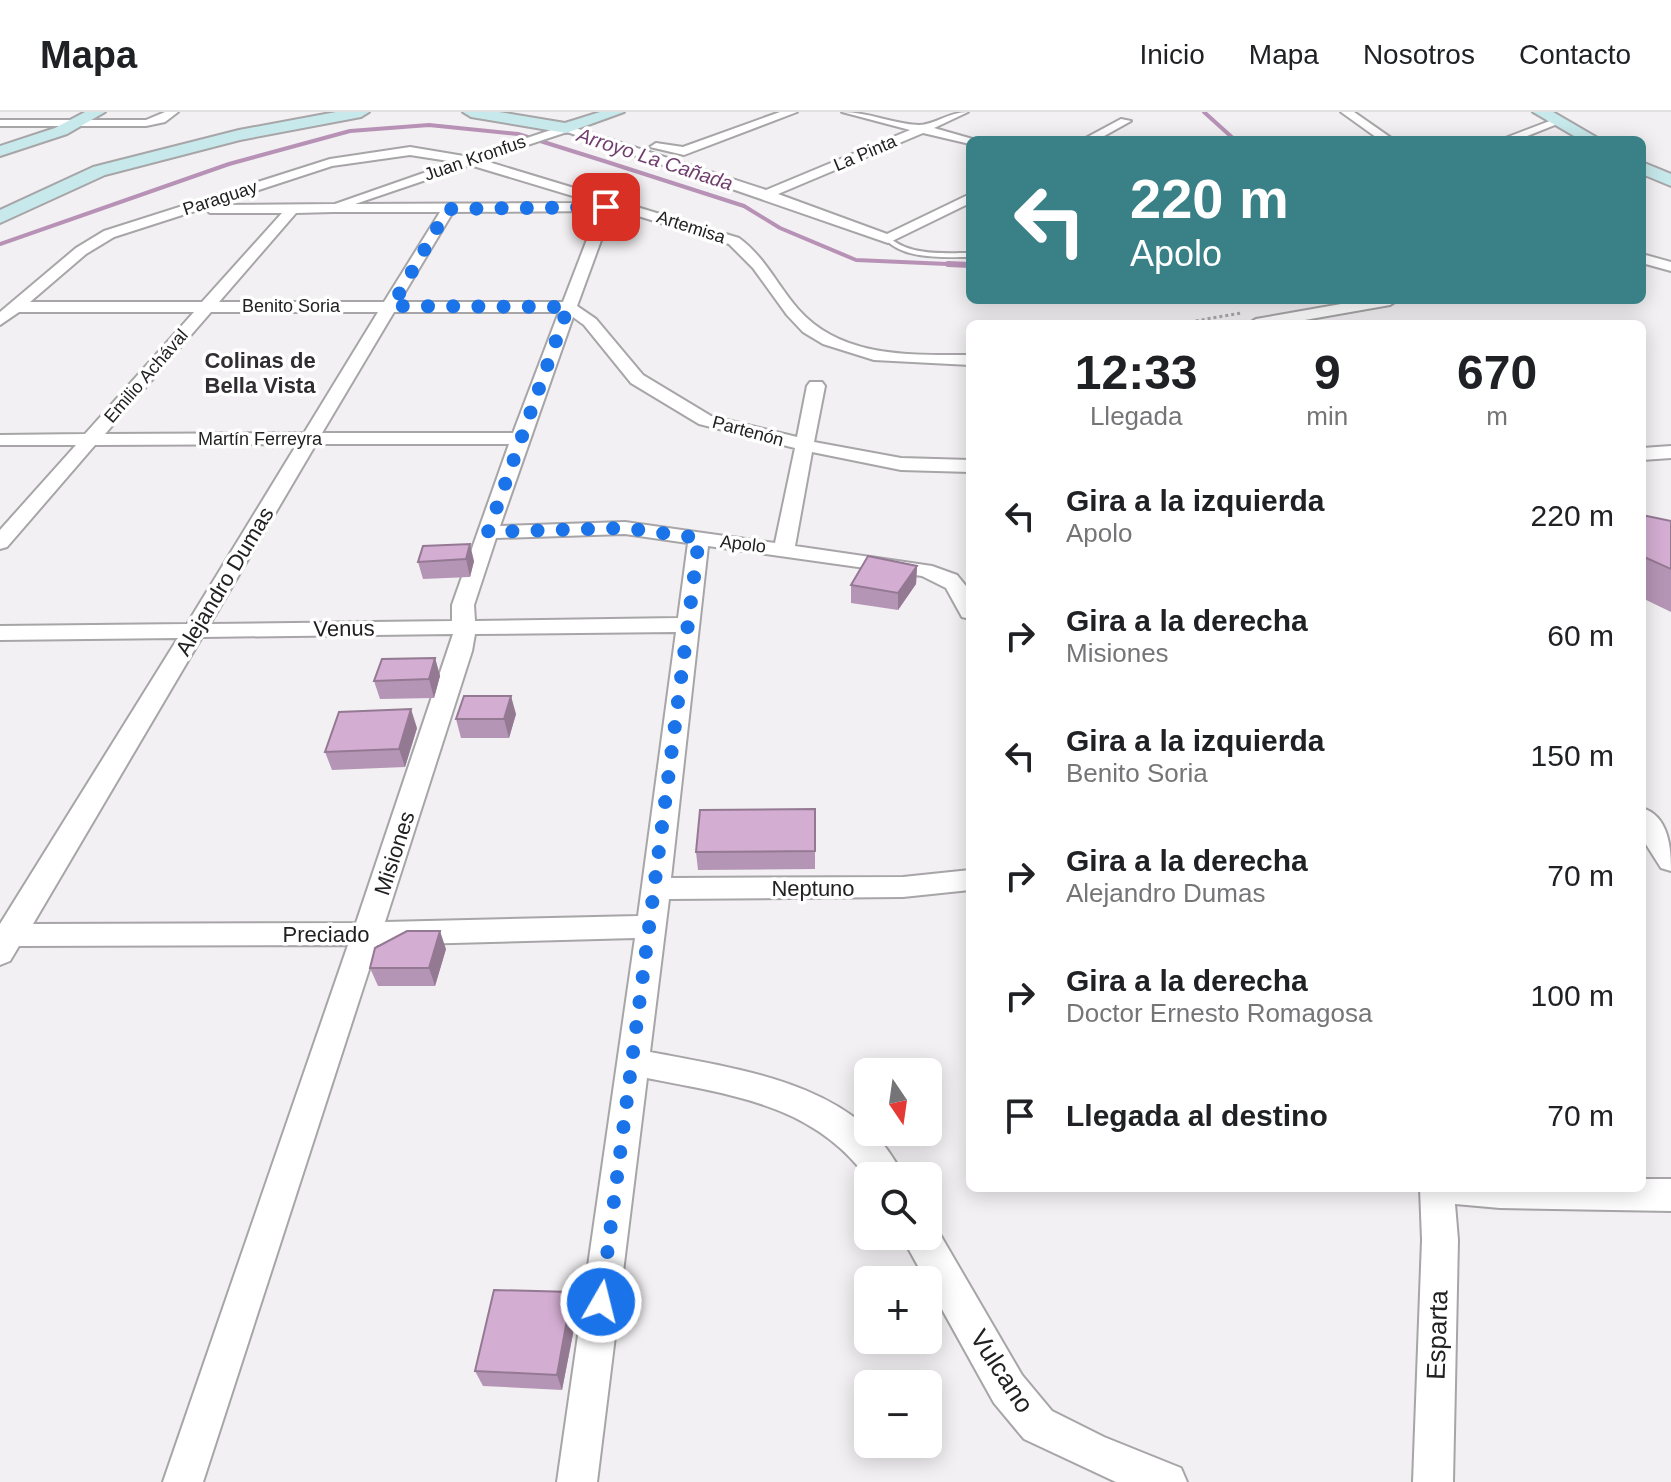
<!DOCTYPE html>
<html lang="es">
<meta charset="utf-8">
<style>
:root{--surface:#fff;--page:#f2f2f2;--text:#202124;--muted:#757577;--line:#e0e0e0}
body{margin:0;font-family:Helvetica,sans-serif;background:var(--page);color:var(--text);height:100vh;display:flex;flex-direction:column;font-size:30px;white-space:nowrap}
*{box-sizing:border-box;margin:0}
p{font-size:26px;color:var(--muted)}
.icon{flex:none;width:44px;height:44px;fill:none;stroke:currentColor;stroke-width:2;stroke-linecap:round;stroke-linejoin:round}
.map{position:relative;flex:1;overflow:hidden}
.details{position:absolute;left:966px;top:208px;width:680px;height:872px;display:flex;flex-direction:column;background:var(--surface);border-radius:12px;box-shadow:0 4px 20px #0003}
.details>*{flex:none}
.banner{position:absolute;left:966px;top:24px;width:680px;height:168px;border-radius:12px;box-shadow:0 4px 20px #0003;background:#398186;color:#fff;overflow:hidden}
.needle{width:52px;rotate:167deg}
.controls{position:absolute;left:854px;top:946px;display:grid;gap:16px}
.controls a{display:grid;place-items:center;width:88px;height:88px;border-radius:12px;background:var(--surface);box-shadow:0 4px 20px #0003;font-size:40px}
.pin{position:absolute;display:grid;place-items:center;width:68px;height:68px;color:#fff;margin:-34px;border-radius:16px;box-shadow:0 4px 12px #0006}
.me{position:absolute;width:88px;margin:-44px;rotate:8deg;stroke-linejoin:round;filter:drop-shadow(0 0 6px #0008)}
.turn{display:flex;align-items:center;gap:28px;height:168px;padding:0 32px;font-size:36px}
.turn .icon{width:104px;height:104px;stroke-width:2.5}
.turn b{display:block;font-size:56px;line-height:68px}
.eta{display:flex;justify-content:space-evenly;align-items:center;height:136px;text-align:center}
.eta b{font-size:48px;font-weight:600;line-height:56px}
ul{padding:0;list-style:none}
li{display:flex;align-items:center;gap:24px;height:120px;padding:0 32px}
li div{flex:1}
li b{display:block;font-size:30px}
li em{font-style:normal}
header{display:flex;align-items:center;gap:48px;box-sizing:border-box;height:112px;padding:0 40px;background:var(--surface);border-bottom:2px solid var(--line)}
header strong{font-size:38px}
nav{display:flex;gap:44px;margin-inline-start:auto;font-size:28px}
.map>svg:first-child{display:block}
.lines{fill:none;stroke-linecap:round;stroke-linejoin:round}
.stream-far1{stroke:#b792b6;stroke-width:4}
.stream{stroke:#b792b6;stroke-width:6}
.service-casing{stroke:#a7a5a7;stroke-width:4}
.minor-casing{stroke:#a7a5a7;stroke-width:4}
.secondary-casing{stroke:#a7a5a7;stroke-width:4}
.path{stroke:#aaa8aa;stroke-width:3;stroke-dasharray:3 3;stroke-linecap:butt}
.service{fill:#fff;fill-rule:evenodd}
.minor{fill:#fff;fill-rule:evenodd}
.secondary{fill:#c7e9eb;fill-rule:evenodd}
.wall{fill:#b595b5}
.shaded-wall{fill:#947993}
.building{fill:#d3add2;stroke:#947993;stroke-width:2}
.route{stroke:#1a73e8;stroke-width:14;stroke-dasharray:0 25.2}
.labels{text-anchor:middle;stroke-width:7;stroke-linejoin:round;paint-order:stroke}
.far-street-label{font-size:18px;fill:#222122;stroke:#fff}
.far-water-label{font-size:20px;font-style:italic;fill:#6f3e6e;stroke:#fff}
.far-quarter-label{font-size:22px;font-weight:bold;fill:#302e30;stroke:#fff}
.street-label{font-size:22px;fill:#222122;stroke:#fff}
.near-street-label{font-size:26px;fill:#222122;stroke:#fff}
</style>
<header>
<strong>Mapa</strong>
<nav><a>Inicio</a><a>Mapa</a><a>Nosotros</a><a>Contacto</a></nav>
</header>
<div class="map">
<svg width="1671" height="1370" viewBox="0 0 1671 1370">
<rect width="100%" height="100%" fill="#f2f0f2"/>
<g class="lines">
<!-- stream-far1 -->
<path class="stream-far1" d="M1204 0 1235 28
M0 132 229 52 350 19 429 13 518 22 604 49 744 94 780 116 856 148 970 153"/>
<!-- stream -->
<path class="stream" d="M948 152 970 153"/>
<defs>
<path id="service" d="M886 126H890C910 144 945 141 970 141V145C944 145 906 148 886 128Z"/>
<path id="minor" d="M165 0H178L165 10 146 14H0V8H146Z
M780 0H797L684 43 650 35 656 31 683 35Z
M842 0C869 0 893 12 919 13 934 13 949 0 968 0L934 16 976 28H970V32L923 21 778 82 887 122 970 82V91L888 131 567 20 482 48 739 126C765 145 777 173 798 197 841 246 909 243 970 243V253L874 248 823 232 803 220 787 203 753 156 729 132 609 95 603 99 453 100 399 190H563L593 112 605 109 607 112 577 194 596 207 643 263 711 304 797 325 807 274 810 270H822L825 274 814 330 901 346 970 348V360L901 358 812 340 795 434 932 454 957 463 970 479V507L962 505 946 476 922 464 708 434 671 766 903 765 970 758V778L903 785 669 787 650 940C739 957 861 972 903 1064H868V1067C814 992 731 983 647 966L597 1370H557L635 826 377 833 203 1370H163L348 833 19 834 10 849 0 853V812L178 526 0 528V514L187 512 297 332 95 333 7 435 0 437V418L76 333H0V323L85 322 194 200H19L0 213V200L76 136 104 119 330 47 410 35 470 45 566 13 766 78 910 18ZM410 43 455 50 335 92 213 93 332 54ZM470 53 596 91 355 92ZM204 96 210 101H282L202 190H30L86 142 114 125ZM333 100H440L384 190H219L296 101ZM211 200H378L304 321 105 322ZM394 200H559L513 321H322ZM573 205 584 213 631 271 699 312 795 336 775 431 625 410 500 414ZM316 332H509L452 493V509L210 512ZM625 422 688 431 678 506 475 509 474 493 496 426ZM676 520 638 804 385 810 472 539 475 522ZM453 522 356 811 33 812 202 525Z
M1341 0H1354L1394 28H1380Z
M1121 7 1131 9 1097 28H1082Z
M1555 7 1565 9 1517 28H1500Z
M1642 142 1671 150V159L1642 151Z
M1364 188H1398L1390 193 1282 212H1248L1256 207Z
M1671 334V346L1642 348V336Z
M1642 696C1669 704 1671 736 1671 759L1661 756 1642 726Z
M1642 1067H1671V1099L1500 1096 1455 1092 1458 1128 1453 1370H1413L1422 1128 1420 1076H1642Z
M928 1110 934 1112 1022 1263 1052 1299 1104 1325 1181 1356 1187 1370H1116L1024 1327 994 1291 908 1136 903 1124H928Z"/>
<path id="secondary" d="M85 0H105L67 22 0 44V34L55 16Z
M336 0H369L361 5 240 28 105 63 0 111V98L93 55 239 18Z
M463 0H499L565 11 600 0H624L566 21 471 5Z
M1533 0H1553L1601 28H1581Z
M1642 50 1671 62V74L1642 62Z"/>
</defs>
<!-- service casing -->
<use href="#service" class="service-casing"/>
<!-- minor casing -->
<use href="#minor" class="minor-casing"/>
<!-- secondary casing -->
<use href="#secondary" class="secondary-casing"/>
<!-- path -->
<path class="path" d="M1178 212 1241 201"/>
<!-- service -->
<use href="#service" class="service"/>
<!-- minor -->
<use href="#minor" class="minor"/>
<!-- secondary -->
<use href="#secondary" class="secondary"/>
</g>
<!-- wall -->
<path class="wall" d="M1642 403 1671 409V500L1642 486Z
M423 434 474 449 470 465 423 467 418 450Z
M917 454 916 472 898 498 851 491V473Z
M435 546 440 564 434 586 380 587 374 569Z
M516 602 509 626H461L456 607Z
M417 616 405 655 332 658 325 640Z
M815 697V757L698 758 696 740Z
M446 837 435 874H378L370 856Z
M572 1180 578 1196 562 1278 483 1274 475 1259Z"/>
<!-- shaded-wall -->
<path class="shaded-wall" d="M470 432 474 449 470 465 466 447Z
M917 454 916 472 898 498V481Z
M435 546 440 564 434 586 429 567Z
M511 584 516 602 509 626 504 607Z
M411 597 417 616 405 655 399 637Z
M440 819 446 837 435 874 429 856Z
M572 1180 578 1196 562 1278 557 1263Z"/>
<!-- building -->
<path class="building" d="M1642 403 1671 409V457L1642 444Z
M470 432 466 447 418 450 423 434Z
M868 444 917 454 898 481 851 473Z
M435 546 429 567 374 569 382 547Z
M464 584H511L504 607H456Z
M411 597 399 637 325 640 339 600Z
M815 697V739L696 740 700 698Z
M407 819H440L429 856H370L375 836Z
M494 1178 572 1180 557 1263 475 1259Z"/>
<g class="lines">
<!-- route -->
<path class="route" d="M601 1190 699 426 625 416 488 420 568 195 392 194 448 97 606 95"/>
</g>
<g class="labels">
<!-- far-street labels -->
<g class="far-street-label">
<text transform="translate(865 41) rotate(-23)" y="6">La Pinta</text>
<text transform="translate(475 46) rotate(-19)" y="6">Juan Kronfus</text>
<text transform="translate(220 86) rotate(-18)" y="6">Paraguay</text>
<text transform="translate(691 115) rotate(18)" y="6">Artemisa</text>
<text x="291" y="200">Benito Soria</text>
<text transform="translate(146 264) rotate(-49)" y="6">Emilio Achával</text>
<text transform="translate(748 319) rotate(15)" y="6">Partenón</text>
<text x="260" y="333">Martín Ferreyra</text>
<text transform="translate(743 432) rotate(7)" y="6">Apolo</text>
</g>
<!-- far-water labels -->
<g class="far-water-label">
<text transform="translate(655 47) rotate(18)" y="7">Arroyo La Cañada</text>
</g>
<!-- far-quarter labels -->
<g class="far-quarter-label">
<text x="260" y="256">Colinas de<tspan x="260" dy="25">Bella Vista</tspan></text>
</g>
<!-- street labels -->
<g class="street-label">
<text transform="translate(224 469) rotate(-59)" y="8">Alejandro Dumas</text>
<text transform="translate(344 516) rotate(-1)" y="8">Venus</text>
<text transform="translate(394 741) rotate(-72)" y="8">Misiones</text>
<text x="813" y="784">Neptuno</text>
<text x="326" y="830">Preciado</text>
</g>
<!-- near-street labels -->
<g class="near-street-label">
<text transform="translate(1437 1223) rotate(-88)" y="9">Esparta</text>
<text transform="translate(1002 1259) rotate(57)" y="9">Vulcano</text>
</g>
</g>
</svg>
<div class="controls">
<a><svg class="needle" viewBox="-14 -14 28 28"><path d="M0-13l5 13h-10z" fill="#e53935"/><path d="M0 13l5-13h-10z" fill="#757577"/></svg></a>
<a><svg class="icon" aria-label="search" viewBox="0 0 24 24"><circle cx="10" cy="10" r="6"/><path d="M15 15l6 6"/></svg></a>
<a>+</a>
<a>−</a>
</div>
<div class="pin" style="left:606px;top:95px;background:#d93025"><svg class="icon" aria-label="arrive" viewBox="0 0 24 24"><path d="M6 21V4h12l-3 4 3 4H6"/></svg></div>
<svg class="me" style="left:601px;top:1190px" viewBox="-20 -20 40 40"><circle r="17" fill="#1a73e8" stroke="#fff" stroke-width="3"/><path d="M0-11L8 9 0 5-8 9z" fill="#fff"/></svg>
<div class="banner">
<div class="turn"><svg class="icon" aria-label="left" viewBox="0 0 24 24"><path d="M17 20v-9H6M10 6l-5 5 5 5"/></svg><div><b>220 m</b>Apolo</div></div>
</div>
<section class="details">
<div class="eta">
<div><b>12:33</b><p>Llegada</p></div>
<div><b>9</b><p>min</p></div>
<div><b>670</b><p>m</p></div>
</div>
<ul>
<li><svg class="icon" aria-label="left" viewBox="0 0 24 24"><path d="M17 20v-9H6M10 6l-5 5 5 5"/></svg><div><b>Gira a la izquierda</b><p>Apolo</p></div><em>220 m</em></li>
<li><svg class="icon" aria-label="right" viewBox="0 0 24 24"><path d="M7 20v-9h11M14 6l5 5-5 5"/></svg><div><b>Gira a la derecha</b><p>Misiones</p></div><em>60 m</em></li>
<li><svg class="icon" aria-label="left" viewBox="0 0 24 24"><path d="M17 20v-9H6M10 6l-5 5 5 5"/></svg><div><b>Gira a la izquierda</b><p>Benito Soria</p></div><em>150 m</em></li>
<li><svg class="icon" aria-label="right" viewBox="0 0 24 24"><path d="M7 20v-9h11M14 6l5 5-5 5"/></svg><div><b>Gira a la derecha</b><p>Alejandro Dumas</p></div><em>70 m</em></li>
<li><svg class="icon" aria-label="right" viewBox="0 0 24 24"><path d="M7 20v-9h11M14 6l5 5-5 5"/></svg><div><b>Gira a la derecha</b><p>Doctor Ernesto Romagosa</p></div><em>100 m</em></li>
<li><svg class="icon" aria-label="arrive" viewBox="0 0 24 24"><path d="M6 21V4h12l-3 4 3 4H6"/></svg><div><b>Llegada al destino</b></div><em>70 m</em></li>
</ul>
</section>
</div>
